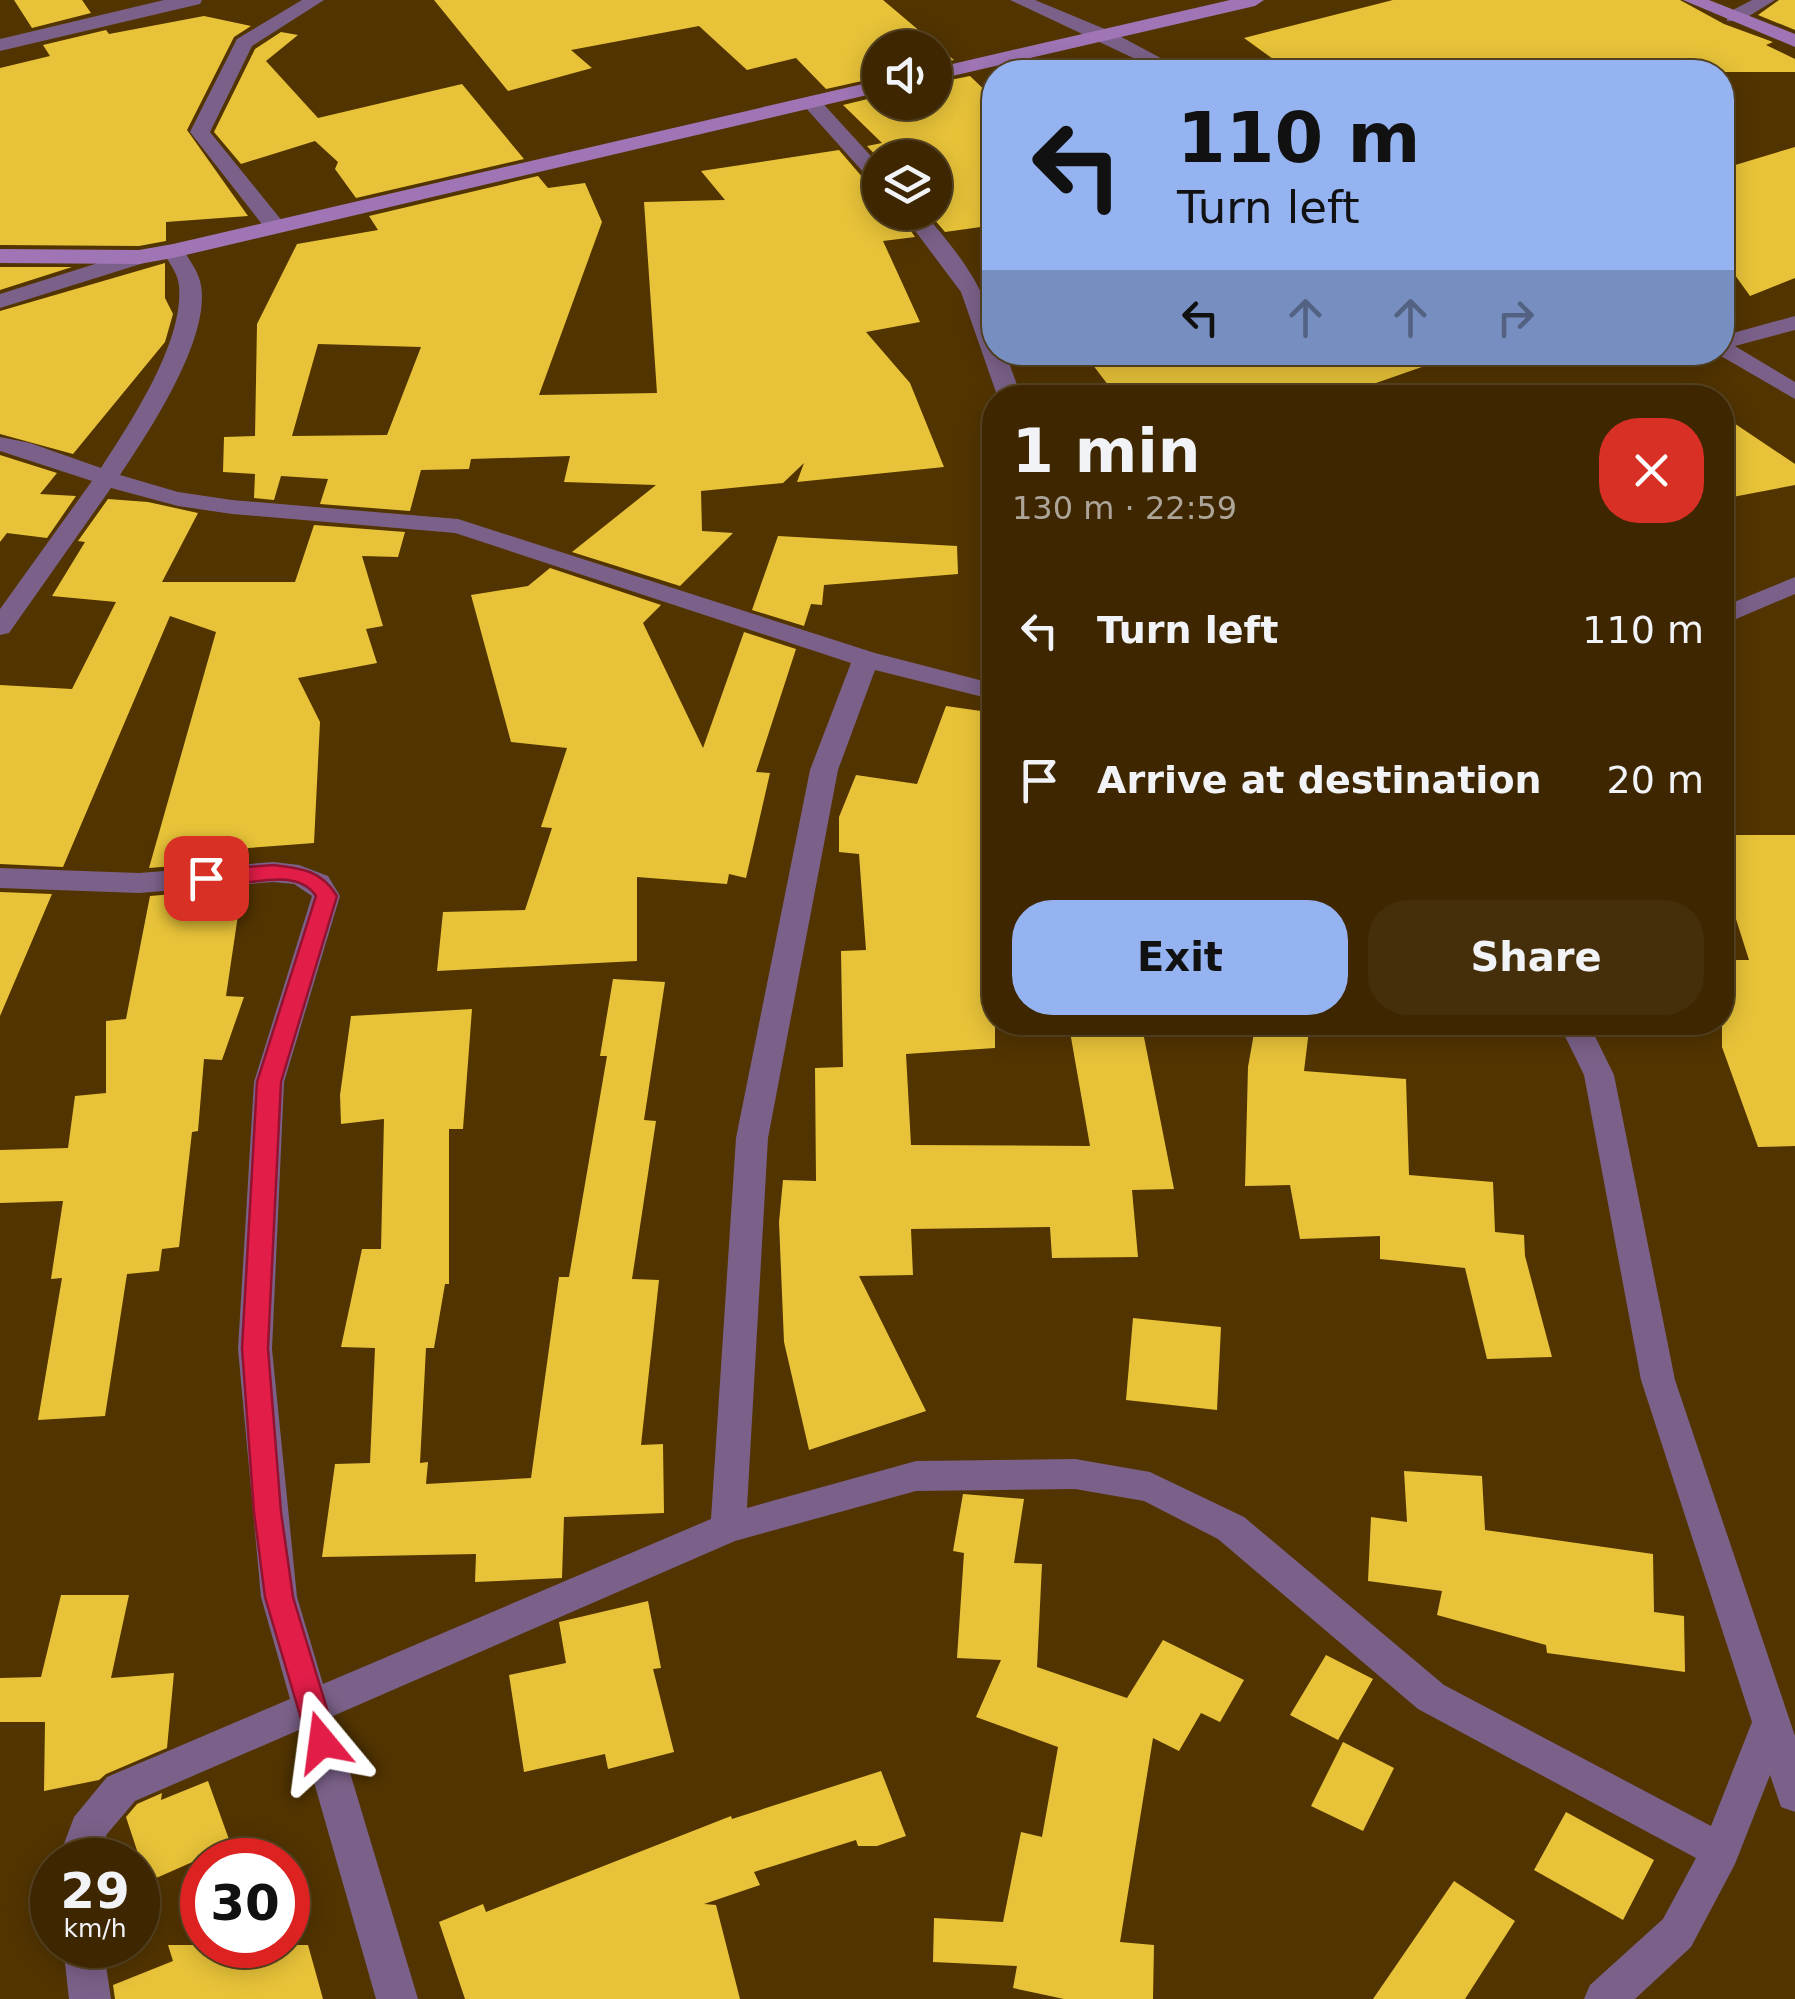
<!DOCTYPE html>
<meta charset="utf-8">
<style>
:root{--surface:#3e2700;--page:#452f0a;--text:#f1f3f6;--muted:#ada599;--line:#574422;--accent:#95b2f1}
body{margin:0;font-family:"DejaVu Sans",sans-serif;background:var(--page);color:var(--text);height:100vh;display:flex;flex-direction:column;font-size:38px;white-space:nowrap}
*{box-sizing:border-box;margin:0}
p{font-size:32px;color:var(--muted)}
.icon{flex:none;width:55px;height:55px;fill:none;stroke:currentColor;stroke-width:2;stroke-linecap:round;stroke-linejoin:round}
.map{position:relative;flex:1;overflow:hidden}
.drawer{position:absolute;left:982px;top:385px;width:752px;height:650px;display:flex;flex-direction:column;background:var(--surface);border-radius:40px;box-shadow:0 5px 25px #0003,0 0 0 2px var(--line)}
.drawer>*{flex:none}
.guide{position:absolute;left:982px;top:60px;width:752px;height:305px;border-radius:40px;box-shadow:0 5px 25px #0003,0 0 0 2px var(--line);background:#95b2f1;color:#111;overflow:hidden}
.tools{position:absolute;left:862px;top:30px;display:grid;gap:20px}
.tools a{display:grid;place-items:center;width:90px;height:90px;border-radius:50%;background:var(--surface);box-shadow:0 5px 25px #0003,0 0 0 2px var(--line);font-size:50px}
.speed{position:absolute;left:30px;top:1838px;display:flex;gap:20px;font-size:50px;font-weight:700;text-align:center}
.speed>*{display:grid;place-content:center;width:130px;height:130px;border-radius:50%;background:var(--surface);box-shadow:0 5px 25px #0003,0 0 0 2px var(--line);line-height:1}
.speed small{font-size:25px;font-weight:400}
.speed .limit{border:15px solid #d22;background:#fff;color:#111}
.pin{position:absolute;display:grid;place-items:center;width:85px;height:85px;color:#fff;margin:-42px;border-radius:20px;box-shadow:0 5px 15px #0006}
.me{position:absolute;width:110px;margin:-55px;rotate:344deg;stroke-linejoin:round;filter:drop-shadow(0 0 8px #0008)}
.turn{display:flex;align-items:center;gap:35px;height:210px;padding:0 30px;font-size:45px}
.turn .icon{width:130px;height:130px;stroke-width:2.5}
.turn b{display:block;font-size:70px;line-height:85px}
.lanes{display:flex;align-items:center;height:95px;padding:0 30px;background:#0003;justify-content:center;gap:50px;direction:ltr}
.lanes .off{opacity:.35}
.round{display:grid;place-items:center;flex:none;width:105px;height:105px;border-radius:40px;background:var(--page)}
.head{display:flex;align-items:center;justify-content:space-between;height:170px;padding:0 30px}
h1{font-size:60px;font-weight:800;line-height:75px}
.primary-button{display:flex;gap:20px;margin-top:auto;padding:20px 30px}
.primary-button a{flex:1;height:115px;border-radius:40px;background:var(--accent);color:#111;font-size:40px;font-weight:800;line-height:115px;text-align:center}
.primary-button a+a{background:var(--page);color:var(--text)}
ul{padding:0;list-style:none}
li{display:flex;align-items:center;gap:30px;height:150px;padding:0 30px}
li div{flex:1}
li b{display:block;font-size:38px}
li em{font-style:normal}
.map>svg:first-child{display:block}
.building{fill:#e8c339;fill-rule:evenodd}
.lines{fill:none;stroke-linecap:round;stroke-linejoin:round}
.lane{fill:#7b6189;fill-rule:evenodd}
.street{fill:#7b6189;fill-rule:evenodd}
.secondary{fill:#9f75b5;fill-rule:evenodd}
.route{fill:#e11d48;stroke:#92132f;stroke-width:2.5}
</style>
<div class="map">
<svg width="1795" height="1999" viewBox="0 0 1795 1999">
<rect width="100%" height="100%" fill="#523400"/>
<!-- building -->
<path class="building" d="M14 0H82L91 13 32 28Z
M434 0H883L954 60 935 64V48H880V77L826 89 796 58 747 70 699 26 571 50 592 68 508 91Z
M1393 0H1680L1724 24 1773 42 1766 45 1795 59V72H1291L1244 38Z
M1779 0H1795V30L1758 15Z
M204 16 251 26 234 37 187 130 248 216 166 222V241L139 246 0 245V68L50 56 43 45 106 30 109 34Z
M281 32 298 35 266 61 318 118 462 84 524 159 356 198 335 169 338 162 315 141 241 164 214 132 255 49Z
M970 76 993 98 983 100 995 111V225L945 232 928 212H935V158L880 160 867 146 882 143 843 105 880 96V102H935V83Z
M1795 147V278L1750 296 1722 257V169Z
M839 150 870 186 880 188V212H898L915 237 883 241 920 322 866 332 910 383 944 467 797 482 804 463 783 483 701 491 702 531 733 533 680 586 572 552 656 485 564 482 570 456 471 459 469 469 421 470 410 511 320 504 328 479 281 476 274 500 254 498 255 474 223 472 224 437 255 436 257 324 297 244 378 230 369 216 538 176 548 188 585 183 602 222 539 395 657 393 644 202 725 200 701 171ZM318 344 421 347 387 435 292 436Z
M165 263V298L173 314 165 342 73 454 0 434V311Z
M0 267H72L0 290Z
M1083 352H1440L1442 360 1333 398H1118Z
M1722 415 1795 464V485L1722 499Z
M0 455 57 473 40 494 76 496 47 538 7 533 0 542Z
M108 499 148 502 198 513 162 582H295L314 525 405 532 398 557 362 556 383 626 366 629 377 663 298 678 320 722 314 843 248 848 246 860 149 868 216 632 170 616 63 867 0 864V685L72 689 116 602 52 596 85 542 78 541Z
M778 536 957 546 958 574 824 585 822 605 811 604 804 626 752 610Z
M550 568 661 605 643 623 703 748 744 632 796 649 756 772 770 773 746 878 729 874 727 884 637 877V961L437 971 443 912 525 910 552 828 541 827 567 748 511 742 471 595 528 586Z
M946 706 995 713V1048L906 1054 911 1145 1090 1146 1069 1026 1142 1027 1174 1189 1132 1190 1138 1257 1052 1258 1050 1227 911 1229 913 1275 859 1276 926 1411 809 1450 784 1342 779 1222 783 1180 816 1181 815 1068 843 1067 841 951 866 950 859 854 839 852V817L856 775 917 784Z
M1722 835H1795V1146L1758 1147 1722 1047V960H1749L1722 875Z
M242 888 226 996 244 997 222 1060 204 1059 198 1131 192 1132 179 1247 162 1249 159 1271 127 1274 105 1416 38 1420 62 1278 51 1279 63 1201 0 1203V1150L68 1148 75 1096 106 1093V1021L126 1019 150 896Z
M0 892 52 894 0 1016Z
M613 979 665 982 644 1120 656 1121 632 1279 659 1280 641 1445 663 1444 664 1513 564 1517 562 1578 475 1582 476 1554 322 1557 335 1464 370 1463 375 1348 341 1347 362 1249H381L384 1119 341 1124 340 1095 351 1016 472 1009 463 1129H449V1284H445L434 1348H426L420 1463 428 1462 426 1484 531 1478 559 1277H569L607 1056H600Z
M1256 1022H1310L1304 1071 1406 1079 1409 1175 1493 1182 1495 1232 1524 1235 1525 1256 1552 1357 1487 1359 1465 1268 1380 1259V1236L1300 1239 1290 1185 1245 1186 1248 1067Z
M1133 1318 1221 1327 1217 1410 1126 1400Z
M1404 1471 1482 1476 1485 1530 1653 1554 1654 1612 1684 1616 1685 1672 1547 1653 1546 1645 1437 1615 1442 1591 1368 1581 1371 1517 1407 1522Z
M963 1494 1024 1499 1014 1563 1042 1564 1037 1667 1127 1698 1163 1640 1244 1680 1220 1722 1201 1713 1179 1751 1153 1738 1120 1942 1154 1945 1153 1999H1064L1013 1988 1017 1966 933 1962 934 1918 1003 1922 1021 1832 1042 1837 1058 1747 976 1717 1001 1660 957 1658 964 1553 953 1551Z
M61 1595H129L111 1678 174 1673 167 1748 106 1774 99 1780 44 1791 45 1722H0V1678L41 1677Z
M648 1601 661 1668 653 1669 674 1752 608 1769 605 1754 524 1772 509 1675 566 1663 559 1622Z
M1326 1655 1373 1679 1338 1740 1290 1715Z
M1343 1742 1394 1768 1363 1831 1311 1806Z
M881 1771 906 1836 877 1846H858L856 1840 754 1872 760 1885 704 1904 716 1905 740 1999H465L439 1922 483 1904 486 1912 731 1816 732 1819Z
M208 1781 231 1845 154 1879 152 1896 126 1817 137 1804 162 1793 161 1800Z
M1566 1812 1654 1860 1623 1920 1534 1870Z
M1454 1881 1515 1921 1465 1999H1373Z
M168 1945H308L323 1999H115L113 1985 173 1961Z"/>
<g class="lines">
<!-- lane -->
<path class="lane" d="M1752 0H1775L1741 21H1727V13Z"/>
<!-- street -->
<path class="street" d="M164 0H202L200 4 0 51V39Z
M302 0H324L252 46 210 132 287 227 276 233 268 232 190 132 237 39Z
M1010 0H1035L1112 32 1187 72H1163Z
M811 96 818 98 880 166V185L873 183 804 106 801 102Z
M901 212H923C959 254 995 296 995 352H1005L1022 398H998L961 292Z
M173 244 181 246C187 257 197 269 200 281 214 334 149 432 120 475L178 492 232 500 458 519 875 653 995 684V700L875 670 838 770 768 1138 747 1508 916 1461 1075 1459 1150 1472 1244 1517 1444 1685 1711 1826 1752 1722 1641 1380 1584 1075 1558 1022H1588L1614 1075 1675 1380 1795 1736V1812L1781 1807 1770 1775 1735 1864 1691 1947 1635 1999H1584L1590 1985 1663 1919 1696 1858 1418 1709 1218 1539 1144 1501 1075 1489 916 1491 735 1541 333 1716 418 1999H376L299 1730 135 1801 107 1834 98 1860H58L74 1817 107 1777 290 1699 261 1597 238 1349 254 1082 312 896 294 884 273 882 139 893 0 888V868L139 873 273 862 299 865 328 876 340 896 284 1082 272 1349 297 1597 323 1684 711 1519 736 1138 810 770 851 663 455 533 232 514 178 506 111 488 9 633 0 635V609L92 481 0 451V437L30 443 101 468C131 422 184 342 179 286 178 273 168 261 162 251Z
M139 250 147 252 150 257 147 262 0 308V294Z
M1795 316V330L1735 346 1795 382V399L1714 352H1722V336Z
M1795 577V594L1722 625V607Z
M63 1945H103L111 1999H69Z"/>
<!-- secondary -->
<path class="secondary" d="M1230 0H1264L1255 6 935 80V68Z
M1683 0H1709L1795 34V47Z
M880 80V92L173 258 139 264 0 263V249L139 250 173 244Z"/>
</g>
<!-- route -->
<path class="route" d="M273 865C302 868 322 871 337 896L281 1082 268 1348 281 1512 293 1597 337 1742 333 1751 322 1755 312 1751 308 1742 265 1597 254 1512 242 1348 257 1082 316 896C290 857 217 902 195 878L206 870Z"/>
</svg>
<div class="tools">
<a><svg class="icon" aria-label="sound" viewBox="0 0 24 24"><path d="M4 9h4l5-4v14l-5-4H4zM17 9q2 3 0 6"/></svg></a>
<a><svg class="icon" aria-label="layers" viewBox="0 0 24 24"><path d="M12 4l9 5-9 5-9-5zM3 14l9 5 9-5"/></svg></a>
</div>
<div class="speed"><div>29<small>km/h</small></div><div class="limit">30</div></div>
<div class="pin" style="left:206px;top:878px;background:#d93025"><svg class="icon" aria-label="arrive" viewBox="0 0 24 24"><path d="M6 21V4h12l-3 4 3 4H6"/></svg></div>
<svg class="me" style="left:322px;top:1742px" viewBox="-20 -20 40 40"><path d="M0-17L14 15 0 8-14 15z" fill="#e11d48" stroke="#fff" stroke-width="4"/></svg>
<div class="guide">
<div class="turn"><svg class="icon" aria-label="left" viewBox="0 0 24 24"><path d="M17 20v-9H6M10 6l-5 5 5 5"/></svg><div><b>110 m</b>Turn left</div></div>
<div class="lanes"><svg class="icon" aria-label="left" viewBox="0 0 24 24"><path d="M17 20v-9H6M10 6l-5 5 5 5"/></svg><svg class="icon off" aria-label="ahead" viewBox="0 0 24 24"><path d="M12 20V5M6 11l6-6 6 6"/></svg><svg class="icon off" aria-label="ahead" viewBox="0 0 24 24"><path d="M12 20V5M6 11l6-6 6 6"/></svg><svg class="icon off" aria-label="right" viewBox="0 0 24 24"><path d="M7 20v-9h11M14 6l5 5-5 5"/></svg></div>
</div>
<section class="drawer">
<div class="head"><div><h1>1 min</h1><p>130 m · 22:59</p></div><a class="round" style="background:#d93025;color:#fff"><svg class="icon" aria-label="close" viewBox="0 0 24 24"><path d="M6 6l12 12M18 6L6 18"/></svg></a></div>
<ul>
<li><svg class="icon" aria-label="left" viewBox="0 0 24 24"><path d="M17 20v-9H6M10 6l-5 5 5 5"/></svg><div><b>Turn left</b></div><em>110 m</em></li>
<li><svg class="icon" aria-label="arrive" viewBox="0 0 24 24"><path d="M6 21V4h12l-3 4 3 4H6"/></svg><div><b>Arrive at destination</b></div><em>20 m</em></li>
</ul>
<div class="primary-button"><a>Exit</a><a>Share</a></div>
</section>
</div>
